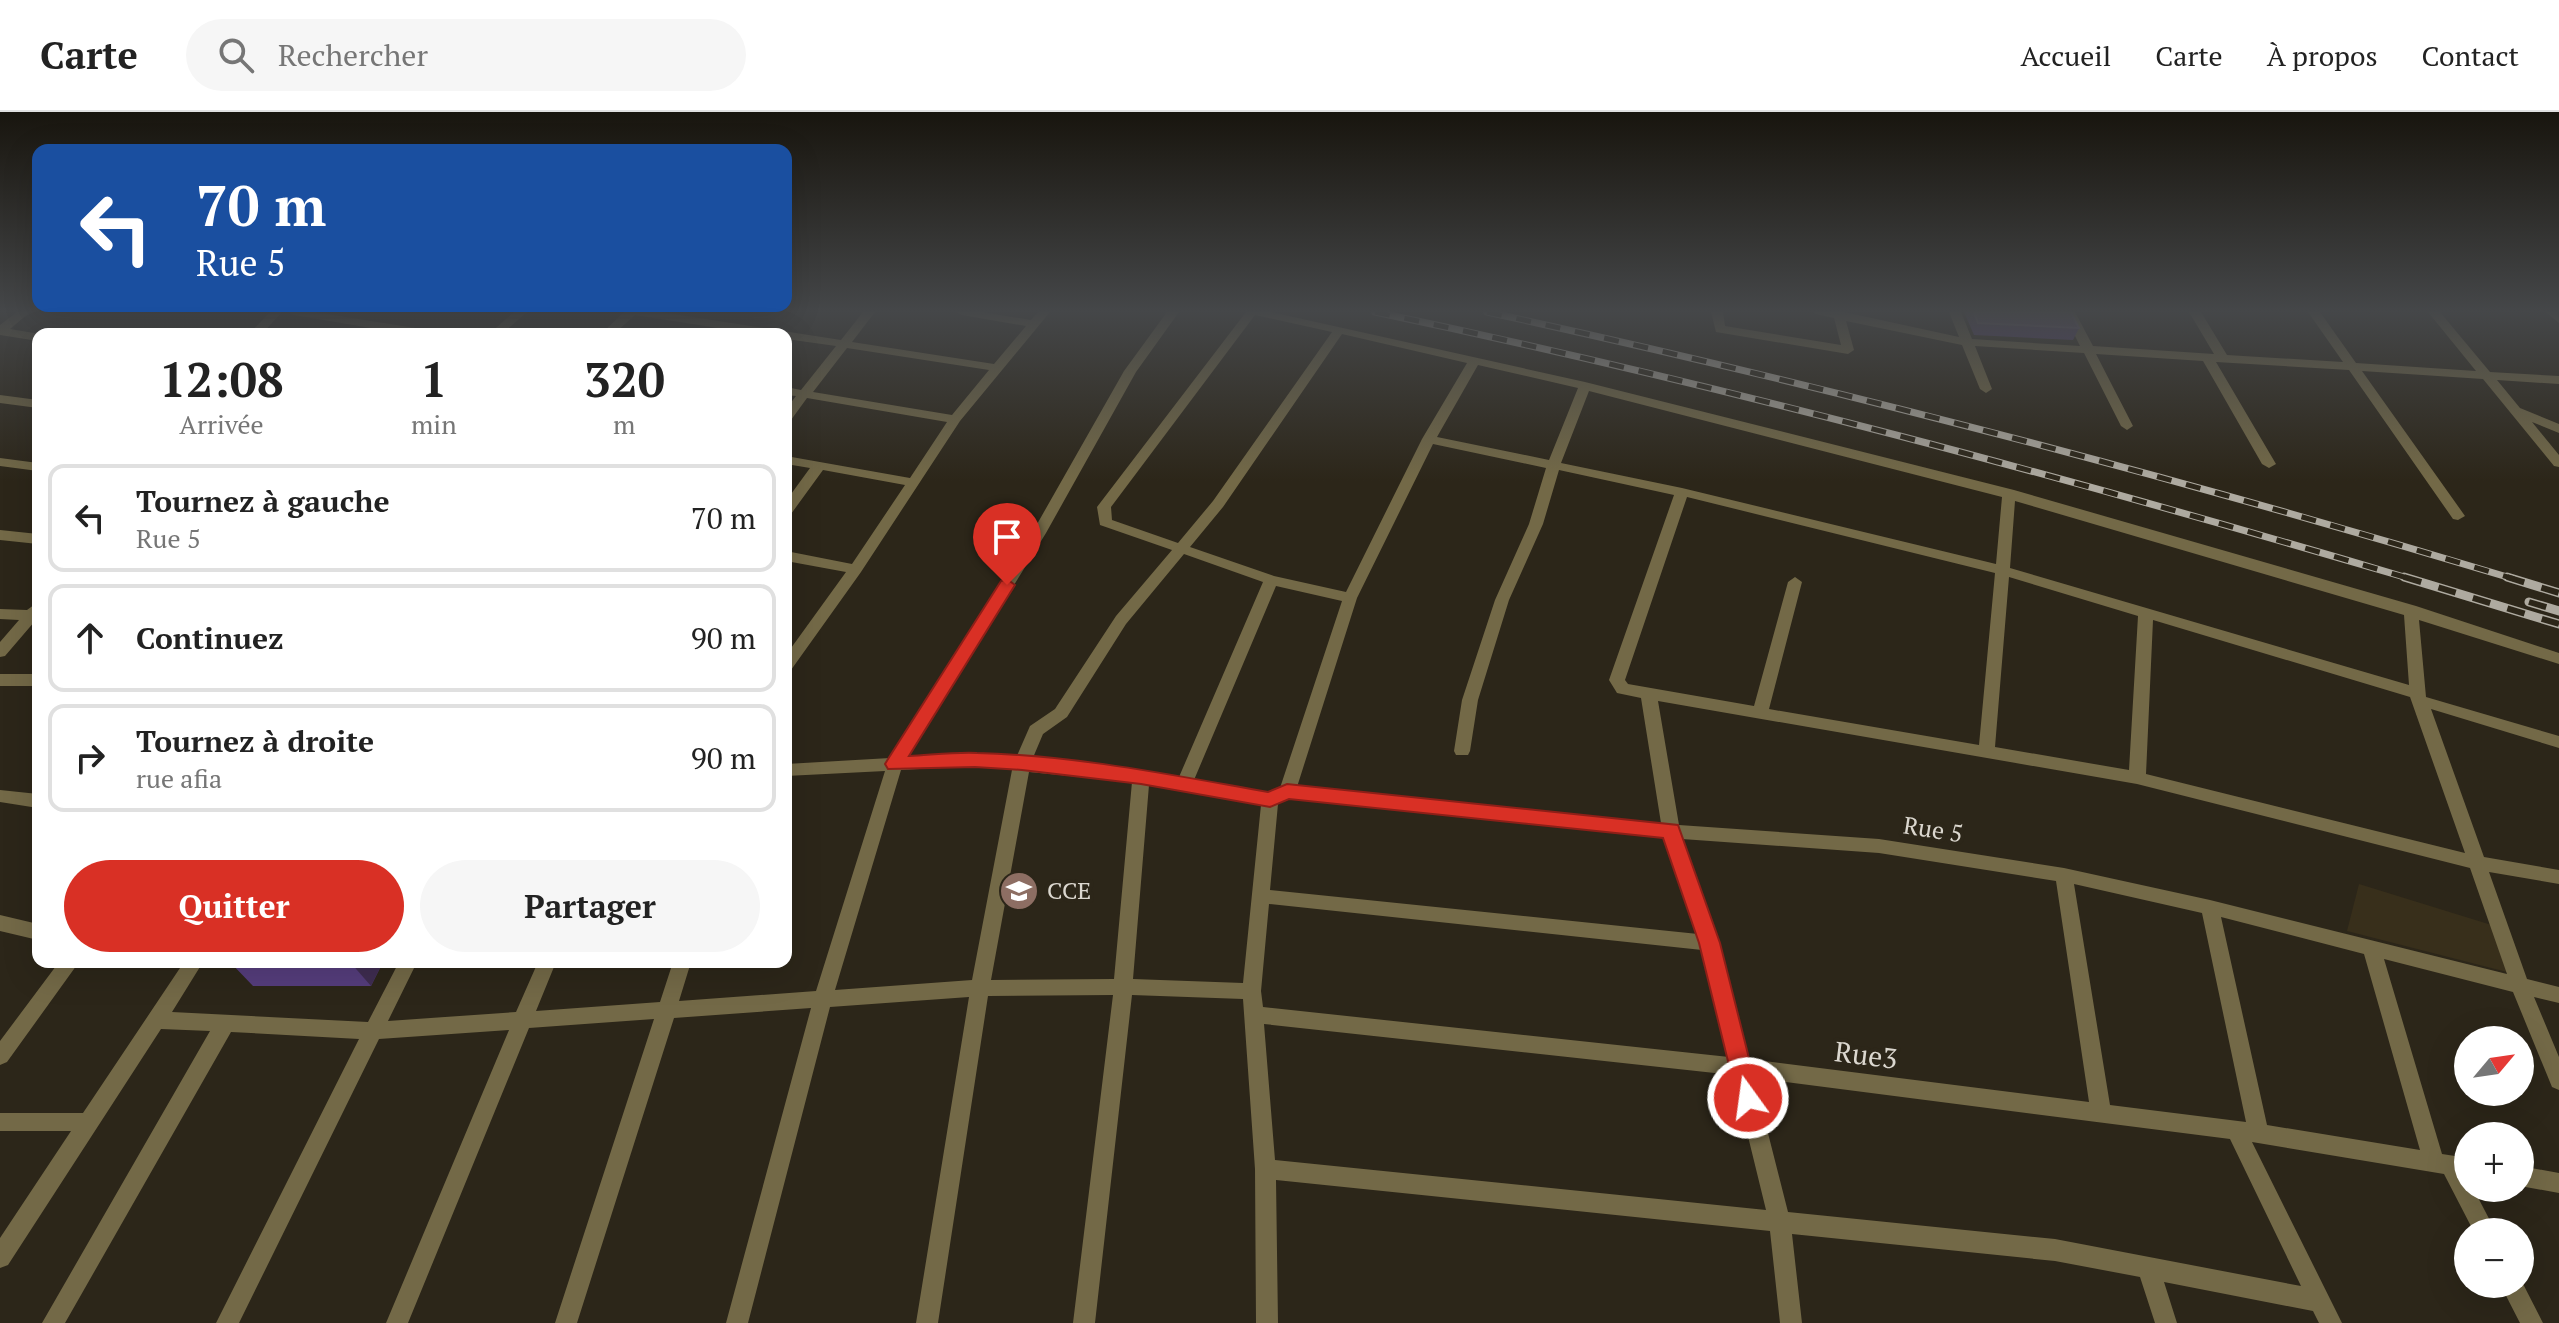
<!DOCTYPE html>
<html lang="fr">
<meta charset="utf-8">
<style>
:root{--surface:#fff;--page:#f6f6f6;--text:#222;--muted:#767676;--line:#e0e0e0;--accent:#d93025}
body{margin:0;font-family:"PT Serif",serif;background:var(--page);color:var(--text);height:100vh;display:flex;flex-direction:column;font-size:30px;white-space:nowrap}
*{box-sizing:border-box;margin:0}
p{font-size:26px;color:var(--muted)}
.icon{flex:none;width:44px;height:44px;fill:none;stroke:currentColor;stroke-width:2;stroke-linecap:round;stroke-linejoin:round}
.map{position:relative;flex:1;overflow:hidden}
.drawer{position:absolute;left:32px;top:216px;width:760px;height:640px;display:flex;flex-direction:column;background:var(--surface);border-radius:16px;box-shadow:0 8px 32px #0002}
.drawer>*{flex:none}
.guide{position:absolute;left:32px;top:32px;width:760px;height:168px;border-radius:16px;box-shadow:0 8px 32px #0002;background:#1a4fa0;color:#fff;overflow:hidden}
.needle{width:52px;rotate:61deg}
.fabs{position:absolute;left:2454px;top:914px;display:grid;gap:16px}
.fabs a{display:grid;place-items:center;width:80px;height:80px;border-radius:50%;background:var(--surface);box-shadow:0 8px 32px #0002;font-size:40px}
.pin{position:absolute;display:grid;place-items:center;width:68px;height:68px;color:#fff;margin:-82px -34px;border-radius:50% 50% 50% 0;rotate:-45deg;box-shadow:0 0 8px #0007}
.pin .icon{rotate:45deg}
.me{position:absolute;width:88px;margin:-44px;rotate:346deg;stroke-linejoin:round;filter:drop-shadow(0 0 6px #0008)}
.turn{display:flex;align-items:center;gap:28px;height:168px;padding:0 32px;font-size:36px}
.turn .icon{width:104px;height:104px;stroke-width:2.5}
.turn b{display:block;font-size:56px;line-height:68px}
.eta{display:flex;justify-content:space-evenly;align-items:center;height:136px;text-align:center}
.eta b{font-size:48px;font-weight:700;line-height:56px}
.cta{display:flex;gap:16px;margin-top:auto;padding:16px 32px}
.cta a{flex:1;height:92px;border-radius:48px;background:var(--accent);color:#fff;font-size:32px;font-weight:700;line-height:92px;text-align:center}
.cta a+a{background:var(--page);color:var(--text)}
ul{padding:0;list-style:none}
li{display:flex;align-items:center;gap:24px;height:108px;margin:0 16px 12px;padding:0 16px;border:4px solid var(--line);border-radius:16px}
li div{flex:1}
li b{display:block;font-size:30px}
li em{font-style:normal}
header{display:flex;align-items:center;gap:48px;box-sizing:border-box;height:112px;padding:0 40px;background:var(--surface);border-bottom:2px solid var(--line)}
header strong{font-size:38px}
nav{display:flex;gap:44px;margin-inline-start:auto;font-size:28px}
.search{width:560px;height:72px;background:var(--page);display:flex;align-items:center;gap:20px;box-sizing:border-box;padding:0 28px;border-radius:44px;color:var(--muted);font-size:30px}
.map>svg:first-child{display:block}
.built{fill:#382f1b}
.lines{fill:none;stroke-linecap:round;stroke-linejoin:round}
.minor{fill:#736947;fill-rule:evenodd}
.rail-far1-casing{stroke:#aeaaa0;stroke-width:7}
.rail-casing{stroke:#aeaaa0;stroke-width:9}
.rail-far1{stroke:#2c2619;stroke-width:5;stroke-dasharray:15;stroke-linecap:butt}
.rail{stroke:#2c2619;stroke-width:6;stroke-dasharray:18;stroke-linecap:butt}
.wall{fill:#553d7c}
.shaded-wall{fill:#3f2d51}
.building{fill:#634d85;stroke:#766391;stroke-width:2}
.route{fill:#d93025;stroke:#8d1f18;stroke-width:2}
.labels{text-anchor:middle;stroke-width:8;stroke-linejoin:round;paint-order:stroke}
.street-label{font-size:24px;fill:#dbd7cf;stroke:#2c2619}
.poi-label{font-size:24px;fill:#dbd7cf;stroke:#2c2619;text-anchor:start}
.near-street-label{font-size:28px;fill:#dbd7cf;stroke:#2c2619}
</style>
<header>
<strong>Carte</strong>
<div class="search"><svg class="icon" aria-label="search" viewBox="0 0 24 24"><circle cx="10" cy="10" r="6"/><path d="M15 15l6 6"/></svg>Rechercher</div>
<nav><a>Accueil</a><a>Carte</a><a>À propos</a><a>Contact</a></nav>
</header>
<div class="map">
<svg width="2559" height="1211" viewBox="0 0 2559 1211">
<rect width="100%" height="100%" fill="#2c2619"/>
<!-- built -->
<path class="built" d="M2359 772 2498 815 2507 860 2347 819Z"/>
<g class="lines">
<!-- minor -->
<path class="minor" d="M17 200H30L10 217 40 222H38V229L0 223V213Z
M270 200H282L262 222H249Z
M288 200H314L428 218 434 222H406L294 203Z
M514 200H527L502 222H489Z
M624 200H660L841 228 863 200H875L852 230 994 252 1026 214 962 203 956 200H982L1031 208 1038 200H1050L960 309 861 460 791 558 786 559V543L846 460 786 449V439L852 452 905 373 823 358 791 402 786 403V389L810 356 786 352V344L910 366 947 310 807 286 791 308 786 309V297L796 284 786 283V275L801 278 836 234 786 227V222H756L635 203 614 222H601ZM847 236 989 258 952 303 813 280Z
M1167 200H1179L1136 260 1046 421 908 645 975 642 1016 646 1030 614 1055 597 1116 504 1172 438 1100 413 1097 395 1246 200H1271L1585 270 2014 378 2416 494 2559 541V552L2419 508 2426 585 2559 624V636L2431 597 2484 745 2559 758V772L2489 760 2527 867 2559 875V891L2534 885 2559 945V978L2552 975 2513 880 2384 847 2442 1042 2468 1046V1076H2473L2496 1120H2474L2444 1062 2252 1030 2342 1211H2319L2313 1199 2164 1170 2177 1211H2155L2140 1165 2055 1149 1792 1122 1802 1211H1780L1770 1119 1276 1068 1278 1211H1256L1255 1057 1243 887 1132 883 1095 1211H1073L1113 883 988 884 938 1211H916L969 885 830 895 748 1211H726L811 896 674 906 577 1211H555L654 907 529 916 408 1211H386L509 918 379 927 239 1211H216L359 927 231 920 65 1211H42L210 919 161 917 8 1153 0 1156V1126L71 1019H0V1001H83L184 850H203L172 900 368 910 399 850H417L388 909 516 900 538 850H556L536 899 660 890 673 850H691L679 889 816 879 885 659 786 664V652L890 646 1032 421 1124 259ZM1255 203 1332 220 1213 389 1178 431 1112 408 1111 395ZM1342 222 1467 251 1422 327 1346 480 1274 464 1190 435 1223 395ZM1478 253 1578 276 1549 348 1437 325ZM1589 279 2002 385 1996 452 1682 376 1561 351ZM1433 332 1546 356 1529 412 1495 488 1462 588 1454 639 1456 643H1468L1470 639 1478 588 1509 488 1543 412 1559 358 1674 383 1609 568 1617 581 1641 586 1661 711 1297 675 1357 486ZM1687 385 1995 461 1979 633 1769 597 1802 470 1795 465 1788 470 1754 594 1628 572 1625 568ZM2015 389 2404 503 2409 573 2010 456ZM1184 442 1263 470 1179 665 1141 659 1032 648 1043 622 1067 605 1126 512ZM2009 465 2138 504 2129 658 1995 635ZM1276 474 1342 489 1280 676 1269 681 1194 668ZM2153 508 2410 585 2465 741 2146 662ZM1658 589 2137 672 2470 756 2507 862 2210 788 2064 756 1879 727 1679 713ZM975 654 1012 658 972 868 835 878 901 658ZM1029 660 1132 670 1114 867 991 868ZM1149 673 1261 693 1243 871 1133 867ZM1289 687 1664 725 1698 822 1270 778 1278 692ZM1682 727 1879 741 2056 769 2089 990 1749 947 1719 831ZM2074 772 2202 801 2246 1010 2110 993ZM1269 792 1702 838 1729 945 1263 895 1261 879ZM2221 805 2364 842 2420 1038 2267 1013ZM1264 912 1733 963 1766 1098 1275 1048ZM1754 966 2230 1027 2301 1174 2055 1127 1788 1100Z
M1711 200H1723L1725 214 1841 233 1834 206 1816 202 1814 200H1844L1959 225 1949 200H1961L1972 227 2080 234 2063 200H2075L2093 234 2214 242 2189 200H2201L2227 243 2343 250 2308 200H2320L2356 251 2476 259 2428 200H2440L2490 260 2559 264V272L2497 268 2520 296 2559 312V321L2532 310 2559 343V355L2554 354 2483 267 2362 259 2465 404 2458 408 2453 407 2349 258 2216 250 2276 352 2269 356 2262 352 2203 249 2096 242 2133 314 2127 318 2121 314 2084 241 1975 234 1992 277 1986 281 1980 277 1962 233 1846 209 1854 238 1848 242 1716 220Z
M2546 200H2558L2559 211Z
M0 283 38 288V296L0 291Z
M0 346 38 351V359L0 354Z
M0 418 38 422V432L0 428Z
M38 490V509H35L5 544 0 545V530L19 508 0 507V497L27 498Z
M0 562H38V574H0Z
M0 678 38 682V696L0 690Z
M0 803 38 812V828L0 819Z
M59 850H79L7 950 0 953V929Z
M2520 1054 2559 1061V1081L2520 1074Z
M2520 1166 2543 1211H2520L2500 1172H2520Z"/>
<defs>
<path id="rail-far1" d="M1375 200C1725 273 2069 366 2411 467
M1487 200C1833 275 2175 365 2514 467"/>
<path id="rail" d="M2404 465 2559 512
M2507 465 2559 481
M2529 490 2559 499"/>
</defs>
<!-- rail-far1 casing -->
<use href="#rail-far1" class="rail-far1-casing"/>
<!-- rail casing -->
<use href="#rail" class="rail-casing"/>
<!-- rail-far1 -->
<use href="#rail-far1" class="rail-far1"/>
<!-- rail -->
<use href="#rail" class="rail"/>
</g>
<!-- wall -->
<path class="wall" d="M1964 200H2071L2079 216 2073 228 1974 223Z
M230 850H383L371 874H253Z"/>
<!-- shaded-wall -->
<path class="shaded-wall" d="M350 850H383L371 874Z"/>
<!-- building -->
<path class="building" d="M1974 200H2071L2079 216 1978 211Z
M230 850H350L229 851Z"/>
<!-- sky -->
<linearGradient id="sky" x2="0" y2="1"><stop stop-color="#18150e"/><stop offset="0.54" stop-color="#454749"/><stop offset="1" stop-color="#454749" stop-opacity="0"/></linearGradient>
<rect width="2559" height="369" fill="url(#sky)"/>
<!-- route -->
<path class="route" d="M1007 467 1015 473 909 644C931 643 954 640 977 641 1074 643 1172 663 1268 680L1287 672 1678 713 1720 831 1759 986 1756 994 1748 997 1740 994 1737 986 1699 831 1663 726 1289 687 1270 695 1141 672 1022 658 975 655 888 657 885 652 888 647 1001 469Z"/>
<!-- icons -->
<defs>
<symbol id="school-disc" viewBox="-11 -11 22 22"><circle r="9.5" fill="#8d6e63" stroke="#2c2619"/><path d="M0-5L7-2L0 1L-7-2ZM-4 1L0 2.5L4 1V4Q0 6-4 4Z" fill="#fff"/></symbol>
</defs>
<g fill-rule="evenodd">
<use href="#school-disc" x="997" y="757" width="44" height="44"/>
</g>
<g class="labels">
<!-- street labels -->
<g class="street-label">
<text transform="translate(1933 718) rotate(9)" y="8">Rue 5</text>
</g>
<!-- poi labels -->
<g class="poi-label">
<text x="1047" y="787">CCE</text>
</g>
<!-- near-street labels -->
<g class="near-street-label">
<text transform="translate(1866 943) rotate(7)" y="10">Rue3</text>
</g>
</g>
</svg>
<div class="fabs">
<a><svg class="needle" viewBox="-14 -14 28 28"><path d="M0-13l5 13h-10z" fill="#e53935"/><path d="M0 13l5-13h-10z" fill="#767676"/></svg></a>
<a>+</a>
<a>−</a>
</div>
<div class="pin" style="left:1007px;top:473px;background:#d93025"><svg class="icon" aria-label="arrive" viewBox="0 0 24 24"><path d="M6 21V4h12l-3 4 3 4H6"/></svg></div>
<svg class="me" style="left:1748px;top:986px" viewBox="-20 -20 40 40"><circle r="17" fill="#d93025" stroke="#fff" stroke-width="3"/><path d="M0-11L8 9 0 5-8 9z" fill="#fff"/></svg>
<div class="guide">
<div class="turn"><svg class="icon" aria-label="left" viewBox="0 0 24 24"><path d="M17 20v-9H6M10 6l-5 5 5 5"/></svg><div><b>70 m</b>Rue 5</div></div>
</div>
<section class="drawer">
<div class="eta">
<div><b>12:08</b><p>Arrivée</p></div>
<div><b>1</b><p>min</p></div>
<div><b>320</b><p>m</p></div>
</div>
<ul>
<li><svg class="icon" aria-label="left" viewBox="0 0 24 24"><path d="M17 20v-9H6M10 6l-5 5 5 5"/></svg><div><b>Tournez à gauche</b><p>Rue 5</p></div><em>70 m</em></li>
<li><svg class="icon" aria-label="ahead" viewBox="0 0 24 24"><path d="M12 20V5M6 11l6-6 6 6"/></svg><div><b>Continuez</b></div><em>90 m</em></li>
<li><svg class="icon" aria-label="right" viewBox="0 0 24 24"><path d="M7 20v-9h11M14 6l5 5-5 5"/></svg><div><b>Tournez à droite</b><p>rue afia</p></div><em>90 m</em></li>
</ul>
<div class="cta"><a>Quitter</a><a>Partager</a></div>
</section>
</div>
